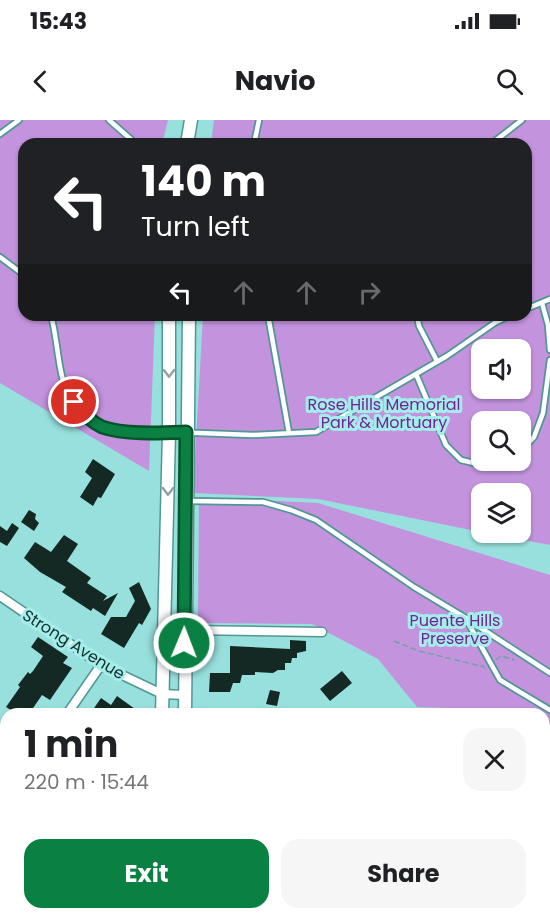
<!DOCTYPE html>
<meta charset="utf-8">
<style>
:root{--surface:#fff;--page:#f6f6f6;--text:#202124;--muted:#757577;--accent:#0b8043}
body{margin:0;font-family:Poppins,sans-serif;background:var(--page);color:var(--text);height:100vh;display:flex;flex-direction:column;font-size:22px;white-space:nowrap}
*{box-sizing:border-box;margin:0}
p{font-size:20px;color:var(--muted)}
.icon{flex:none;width:33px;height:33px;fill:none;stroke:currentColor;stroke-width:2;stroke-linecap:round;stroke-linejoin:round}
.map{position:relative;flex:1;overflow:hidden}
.details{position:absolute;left:0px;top:588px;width:550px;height:212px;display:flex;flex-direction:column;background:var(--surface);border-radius:18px 18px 0 0;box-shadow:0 2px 4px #0004}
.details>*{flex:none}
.guide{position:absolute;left:18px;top:18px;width:514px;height:183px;border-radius:18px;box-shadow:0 2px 4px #0004;background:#202124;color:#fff;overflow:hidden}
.fabs{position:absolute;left:471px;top:219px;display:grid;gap:12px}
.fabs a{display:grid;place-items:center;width:60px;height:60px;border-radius:12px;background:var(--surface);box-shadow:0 2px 4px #0004;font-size:30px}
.pin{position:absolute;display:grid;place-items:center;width:51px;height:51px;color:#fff;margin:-26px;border:3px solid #fff;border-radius:50%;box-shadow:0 2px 6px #0007}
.me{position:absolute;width:66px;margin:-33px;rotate:1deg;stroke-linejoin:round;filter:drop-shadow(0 0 4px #0008)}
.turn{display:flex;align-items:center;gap:21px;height:126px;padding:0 24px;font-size:27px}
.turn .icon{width:78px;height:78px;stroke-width:2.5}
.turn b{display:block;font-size:42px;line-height:51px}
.lanes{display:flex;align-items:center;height:57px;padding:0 24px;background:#0003;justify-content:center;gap:30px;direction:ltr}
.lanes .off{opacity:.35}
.round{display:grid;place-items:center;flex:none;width:63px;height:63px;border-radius:18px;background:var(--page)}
.overview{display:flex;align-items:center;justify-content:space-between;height:102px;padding:0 24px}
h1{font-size:36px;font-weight:700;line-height:45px}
.primary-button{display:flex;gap:12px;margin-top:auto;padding:12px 24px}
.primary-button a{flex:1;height:69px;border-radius:18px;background:var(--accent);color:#fff;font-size:24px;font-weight:700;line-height:69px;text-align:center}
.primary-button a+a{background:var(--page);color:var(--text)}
.status{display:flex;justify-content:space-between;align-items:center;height:42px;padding:0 30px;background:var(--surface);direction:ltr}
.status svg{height:16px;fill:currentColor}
header{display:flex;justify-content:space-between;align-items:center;height:78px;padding:0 24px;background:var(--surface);font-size:27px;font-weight:700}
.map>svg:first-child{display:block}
.green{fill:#c393de;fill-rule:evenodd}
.building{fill:#142923}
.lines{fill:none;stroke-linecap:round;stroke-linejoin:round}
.lane-casing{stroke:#509794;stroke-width:8}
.street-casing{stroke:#509794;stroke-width:11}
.secondary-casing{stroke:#509794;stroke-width:15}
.path{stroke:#6ba4a2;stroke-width:1.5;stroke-dasharray:6 3;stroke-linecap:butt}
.lane{stroke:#fff;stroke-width:4.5}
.street{stroke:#fff;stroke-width:8}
.secondary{stroke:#fff;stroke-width:12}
.oneway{stroke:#94a1a1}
.route-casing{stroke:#07532c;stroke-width:15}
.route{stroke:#0b8043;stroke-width:10}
.labels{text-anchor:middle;stroke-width:6;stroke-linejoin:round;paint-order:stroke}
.park-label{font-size:16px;fill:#722495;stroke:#a5edea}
.street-label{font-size:16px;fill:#122f2e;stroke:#a5edea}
</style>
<div class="status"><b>15:43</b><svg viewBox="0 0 49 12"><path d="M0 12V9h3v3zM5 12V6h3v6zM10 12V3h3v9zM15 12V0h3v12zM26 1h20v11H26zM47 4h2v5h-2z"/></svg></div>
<header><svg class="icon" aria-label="back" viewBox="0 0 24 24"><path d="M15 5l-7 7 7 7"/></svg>Navio<svg class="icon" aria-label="search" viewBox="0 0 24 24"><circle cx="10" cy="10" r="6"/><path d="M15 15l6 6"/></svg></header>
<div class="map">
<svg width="550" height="799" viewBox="0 0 550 799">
<rect width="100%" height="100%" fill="#98e0dd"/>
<!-- green -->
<path class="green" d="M0 0H168L162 24H24V195H155L149 351 0 263Z
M214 0H550V425L485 413 520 412V374H482L481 412 318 379 193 373 203 195H526V24H211ZM482 230H520V268H482ZM482 302H520V340H482Z
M199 377 318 383 550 455V622L545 619 544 594H493L483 589 417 587 378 539 312 504 198 503Z"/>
<!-- building -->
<path class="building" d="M93 339 115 354 101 378 98 377 93 386 80 377 92 358 85 352Z
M29 390 36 394 35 399 39 403 34 411 21 402Z
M12 403 19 408 7 426 0 422V406L7 411Z
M64 415 78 424 67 441 91 458 87 463 107 476 103 481 118 473 105 496 93 488 91 491 62 472 66 467 40 452 24 438 35 422 51 432Z
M139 462 151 489 142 505 139 503 124 528 101 514 111 497H126L135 481 129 468Z
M38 517 68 537 63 543 72 548 50 580 42 575 29 594H9L11 590 6 587 20 567 18 565 28 552 30 554 33 551 43 536 31 527Z
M290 520 306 521V531L297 533V538H292L291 543H285V550H278L273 553 255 552V555H242L240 563H233L230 572H209L210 553H230V526L290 529Z
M342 551 352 563 330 581 320 569Z
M270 570 280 572 277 586 266 584Z
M117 576 142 594H90L101 578 111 585Z"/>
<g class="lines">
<defs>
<path id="lane" d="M109 0 134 22 141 24
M0 14 19 0
M254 24 259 0
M491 24 522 0
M0 137 24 155
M542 183 548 205 550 230
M526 189 550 179
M51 195C64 246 52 293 117 310L253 315 316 312 447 236 496 202 512 195
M268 195 289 313
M417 195 419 206 437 241
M416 254 446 325 461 340 491 347 507 340
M520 332 534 317 543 293 550 240
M189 381 263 382 291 390 316 400 414 467 464 497 550 553
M466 499 500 560 550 590"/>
<path id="street" d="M0 476 101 545 162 574 185 575
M185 510 322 512
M67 594 101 545
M0 691 6 682
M0 707 6 711
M544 747 550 762
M544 778 550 776
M256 794 264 799
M339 794 340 799
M476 794 493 798 504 794
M279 799 284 794"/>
<path id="secondary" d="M187 24 191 0
M162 594 169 312V195
M185 594 189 195
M162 794 163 799
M184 794V799"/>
</defs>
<!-- lane casing -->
<use href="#lane" class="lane-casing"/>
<!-- street casing -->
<use href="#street" class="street-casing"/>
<!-- secondary casing -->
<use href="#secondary" class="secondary-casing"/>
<!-- path -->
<path class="path" d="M394 521 419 531 485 547
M496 540 501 536 514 540"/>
<!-- lane -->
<use href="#lane" class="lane"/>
<!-- street -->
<use href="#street" class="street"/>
<!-- secondary -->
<use href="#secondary" class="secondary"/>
</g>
<!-- one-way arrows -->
<defs><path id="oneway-chevron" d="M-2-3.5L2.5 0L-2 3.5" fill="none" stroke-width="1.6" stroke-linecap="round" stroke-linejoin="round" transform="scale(1.5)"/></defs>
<g class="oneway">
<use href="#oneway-chevron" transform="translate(169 253) rotate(90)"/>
<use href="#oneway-chevron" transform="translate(168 371) rotate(91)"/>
</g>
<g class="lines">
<defs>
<path id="route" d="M74 282C81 291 91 302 102 307 125 315 161 313 186 312L184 523"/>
</defs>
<!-- route casing -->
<use href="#route" class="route-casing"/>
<!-- route -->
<use href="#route" class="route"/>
</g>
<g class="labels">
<!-- park labels -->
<g class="park-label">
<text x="384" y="290">Rose Hills Memorial<tspan x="384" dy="18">Park &amp; Mortuary</tspan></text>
<text x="455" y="506">Puente Hills<tspan x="455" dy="18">Preserve</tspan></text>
</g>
<!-- street labels -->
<g class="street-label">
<text transform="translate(74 524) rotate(32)" y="6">Strong Avenue</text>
</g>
</g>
</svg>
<div class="fabs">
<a><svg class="icon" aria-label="sound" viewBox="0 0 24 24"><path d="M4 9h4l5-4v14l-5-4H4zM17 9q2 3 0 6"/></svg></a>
<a><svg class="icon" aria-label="search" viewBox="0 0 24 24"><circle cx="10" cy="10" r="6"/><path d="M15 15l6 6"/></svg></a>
<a><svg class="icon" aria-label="layers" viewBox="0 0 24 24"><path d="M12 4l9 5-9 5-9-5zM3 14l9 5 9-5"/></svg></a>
</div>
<div class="pin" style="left:74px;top:282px;background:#d93025"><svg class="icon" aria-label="arrive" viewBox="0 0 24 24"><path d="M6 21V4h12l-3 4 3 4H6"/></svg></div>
<svg class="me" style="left:184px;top:523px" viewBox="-20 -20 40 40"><circle r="17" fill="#0b8043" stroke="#fff" stroke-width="3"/><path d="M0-11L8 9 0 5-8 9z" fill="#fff"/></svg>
<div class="guide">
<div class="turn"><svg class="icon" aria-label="left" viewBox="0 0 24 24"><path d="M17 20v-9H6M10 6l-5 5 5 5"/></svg><div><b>140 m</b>Turn left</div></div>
<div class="lanes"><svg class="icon" aria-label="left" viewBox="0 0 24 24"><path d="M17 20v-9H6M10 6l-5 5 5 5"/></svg><svg class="icon off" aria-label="ahead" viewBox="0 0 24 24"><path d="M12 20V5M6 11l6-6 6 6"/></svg><svg class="icon off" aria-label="ahead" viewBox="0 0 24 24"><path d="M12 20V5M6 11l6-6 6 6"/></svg><svg class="icon off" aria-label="right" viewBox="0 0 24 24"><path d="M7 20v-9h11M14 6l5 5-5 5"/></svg></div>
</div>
<section class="details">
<div class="overview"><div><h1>1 min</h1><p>220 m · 15:44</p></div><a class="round"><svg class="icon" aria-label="close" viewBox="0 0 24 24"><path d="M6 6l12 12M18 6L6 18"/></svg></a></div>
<div class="primary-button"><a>Exit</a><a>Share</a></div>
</section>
</div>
